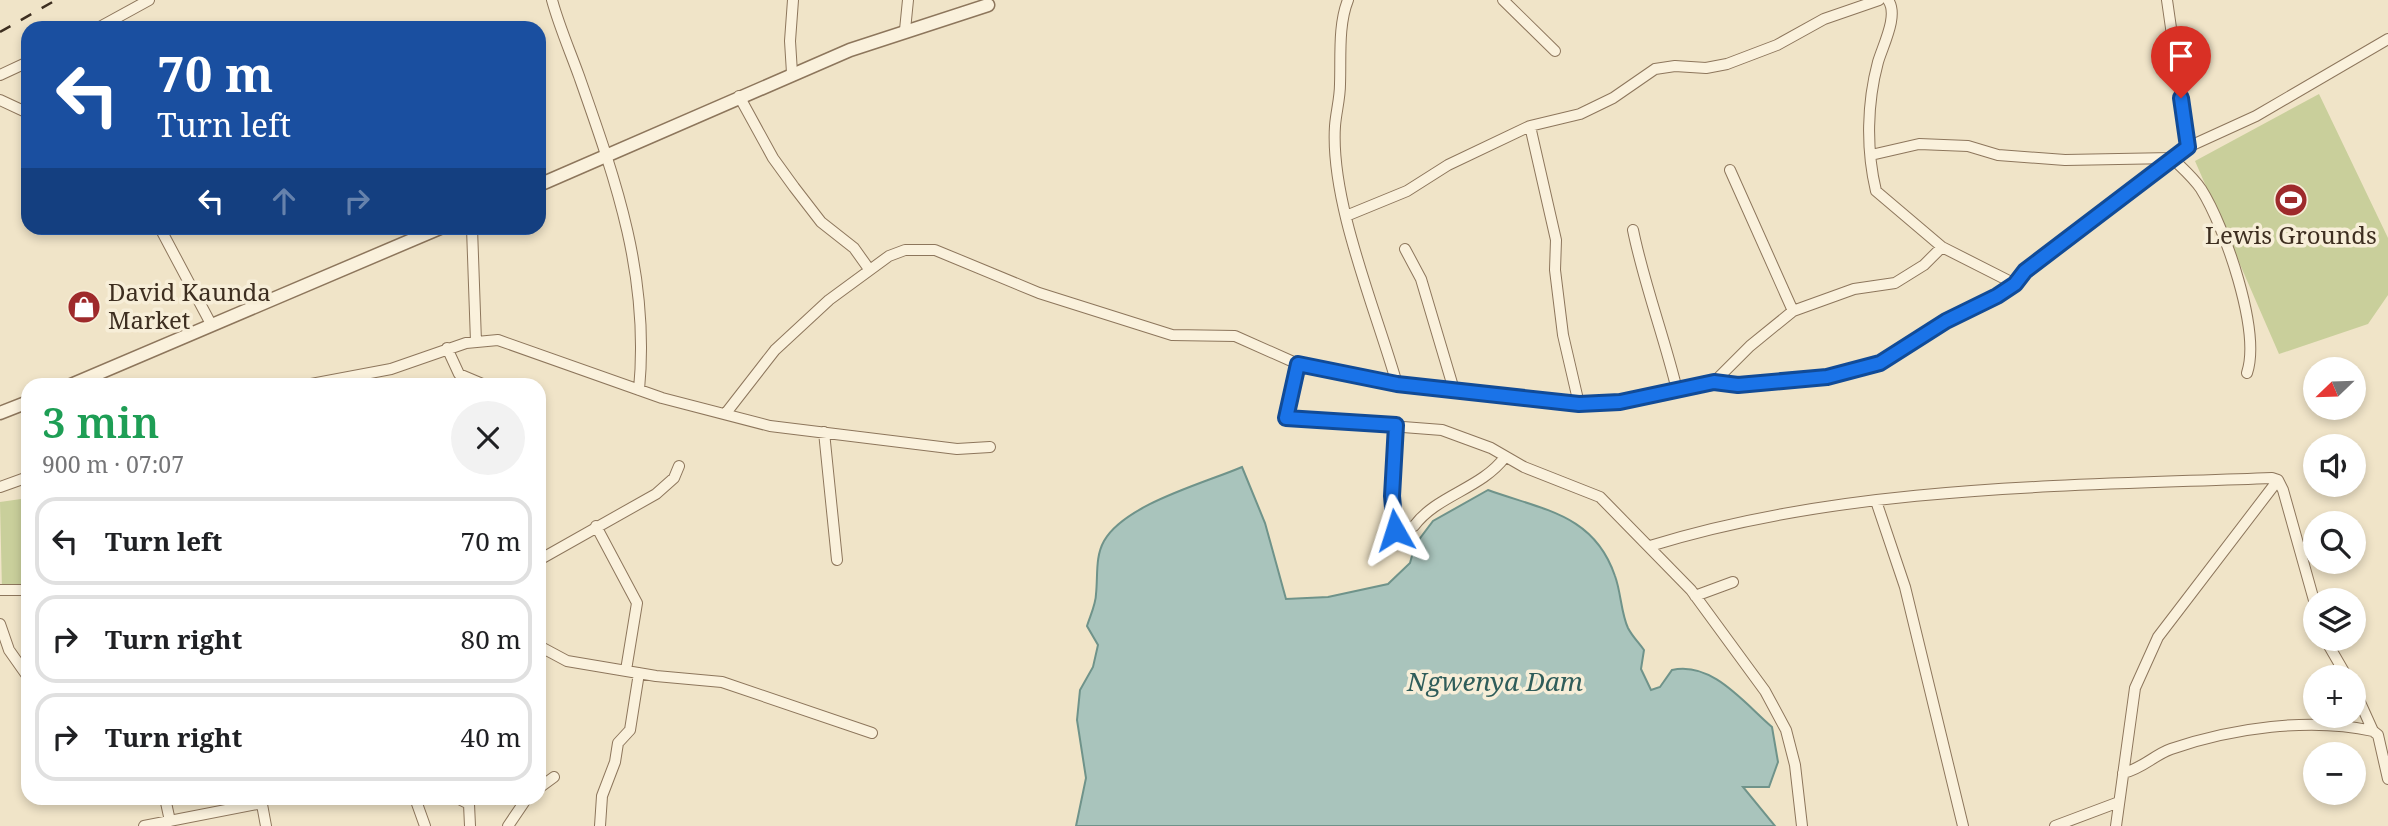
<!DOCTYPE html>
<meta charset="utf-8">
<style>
:root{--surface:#fff;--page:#f2f2f2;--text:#202124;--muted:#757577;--line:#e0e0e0}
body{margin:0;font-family:"Noto Serif",serif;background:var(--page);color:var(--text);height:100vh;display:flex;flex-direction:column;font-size:26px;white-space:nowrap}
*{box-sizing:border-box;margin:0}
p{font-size:23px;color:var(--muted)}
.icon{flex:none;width:38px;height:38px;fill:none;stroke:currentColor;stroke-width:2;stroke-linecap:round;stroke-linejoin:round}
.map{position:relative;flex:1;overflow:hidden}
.panel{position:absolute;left:21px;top:378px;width:525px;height:427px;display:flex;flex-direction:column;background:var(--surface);border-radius:21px;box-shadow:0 4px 10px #0003}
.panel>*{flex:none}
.guide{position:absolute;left:21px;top:21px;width:525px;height:214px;border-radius:21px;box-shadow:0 4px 10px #0003;background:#1a4fa0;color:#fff;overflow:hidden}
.needle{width:46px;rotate:247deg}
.controls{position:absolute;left:2303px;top:357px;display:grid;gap:14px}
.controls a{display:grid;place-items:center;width:63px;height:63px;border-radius:50%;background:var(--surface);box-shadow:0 4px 10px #0003;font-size:35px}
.pin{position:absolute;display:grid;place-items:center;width:60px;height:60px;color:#fff;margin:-72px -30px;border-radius:50% 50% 50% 0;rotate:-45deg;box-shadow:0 0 7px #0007}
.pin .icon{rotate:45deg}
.me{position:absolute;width:77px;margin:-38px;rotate:354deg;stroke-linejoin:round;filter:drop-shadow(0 0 5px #0008)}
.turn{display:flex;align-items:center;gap:24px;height:147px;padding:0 21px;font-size:32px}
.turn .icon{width:91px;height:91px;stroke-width:2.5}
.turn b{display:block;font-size:49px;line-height:60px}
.lanes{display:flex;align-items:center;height:66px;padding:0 21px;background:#0003;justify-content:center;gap:35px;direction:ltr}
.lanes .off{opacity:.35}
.round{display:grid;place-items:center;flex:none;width:74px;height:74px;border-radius:37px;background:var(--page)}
.head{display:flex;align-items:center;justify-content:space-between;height:119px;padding:0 21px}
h1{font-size:42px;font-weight:600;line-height:52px;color:#1e9e55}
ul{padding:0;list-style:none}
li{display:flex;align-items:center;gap:21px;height:88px;margin:0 14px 10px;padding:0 7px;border:4px solid var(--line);border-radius:21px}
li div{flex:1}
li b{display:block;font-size:26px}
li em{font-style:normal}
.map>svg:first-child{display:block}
.green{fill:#c9cf9b}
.water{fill:#a9c4bc;stroke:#6f938a;stroke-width:2}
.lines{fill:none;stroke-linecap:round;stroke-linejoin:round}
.minor-casing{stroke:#8d765c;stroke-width:12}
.tertiary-casing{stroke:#8d765c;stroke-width:15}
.minor{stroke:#faf1dc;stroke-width:10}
.tertiary{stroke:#faf1dc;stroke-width:12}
.rail{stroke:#3d2e20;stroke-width:2.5;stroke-dasharray:12 12;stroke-linecap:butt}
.route-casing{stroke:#114b97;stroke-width:18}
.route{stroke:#1a73e8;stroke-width:12}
.labels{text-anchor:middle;stroke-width:7;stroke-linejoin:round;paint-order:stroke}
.poi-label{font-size:24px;fill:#3d2e20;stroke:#f7eed8}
.water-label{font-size:26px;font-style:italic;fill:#2f5d5a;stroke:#f7eed8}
</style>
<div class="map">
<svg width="2388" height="826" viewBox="0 0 2388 826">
<rect width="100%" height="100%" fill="#f0e4c8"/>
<!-- green -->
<path class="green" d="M2319 94 2388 238V295L2368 324 2279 354 2195 161Z
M28 498V586L2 590 0 502Z"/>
<!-- water -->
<path class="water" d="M1242 467 1265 523 1286 599 1328 597 1388 584 1410 563 1415 545 1433 521 1488 490C1543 510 1594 514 1615 576 1621 592 1621 613 1628 628 1632 636 1639 643 1644 650L1641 669 1651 690 1660 687 1672 670C1712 661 1744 703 1772 727L1778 762 1769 787H1743L1775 826H1076L1086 778 1077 720 1080 690 1093 667 1098 645 1087 626C1090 616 1096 604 1096 594 1098 576 1095 557 1104 541 1125 504 1205 483 1242 467Z"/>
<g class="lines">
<defs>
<path id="minor" d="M552 0C559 26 570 51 579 76 616 181 650 276 639 390
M1348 0C1338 25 1341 57 1340 84 1340 99 1336 112 1335 126 1330 202 1376 310 1397 384
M1503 0 1555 51
M1888 0C1899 15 1883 45 1878 62 1867 103 1866 149 1876 191L1942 247 2015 284
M2167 0 2188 147
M98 28 149 0
M905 30 908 0
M792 73 790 41 793 0
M0 75 28 62
M739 96 773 158 794 187 821 222 854 248 869 269
M0 100 28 113
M1530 126 1556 240 1555 270 1563 335 1579 404
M1871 155 1919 144 1968 146 1998 155 2065 160 2172 158C2182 168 2193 177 2201 189 2225 227 2261 331 2247 373
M1730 170 1793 311
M1346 216 1407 191 1448 165 1530 126 1580 114 1613 98 1655 69 1675 66 1706 68 1727 64 1777 45 1824 19 1879 0
M160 228 211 324
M472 228 476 342
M1633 230C1644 284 1664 336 1677 390
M1405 249 1421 279 1454 390
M447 348 459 374 485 385
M1298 364 1286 418 1442 430 1491 448 1524 467 1600 497 1691 590 1765 691 1786 730 1795 765 1802 826
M1714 382 1750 346 1793 311 1854 289 1895 283 1924 265 1942 247
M306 385 391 369 466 343 498 340 662 398 770 426 957 449 990 447
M726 413 775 350 829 300 889 256 905 250H935L1039 293 1172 335 1235 336 1298 364 1397 384 1579 404 1620 402 1714 382 1738 385 1837 375 1880 363 1946 321 1997 296 2188 147 2256 116 2388 39
M1396 425 1392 496 1395 530 1414 526C1437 495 1481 489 1505 457
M824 432 837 560
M0 487 28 477
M1876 501 1905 587 1963 826
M596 526 637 603 626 670
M1650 546C1846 485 2068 486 2272 478L2278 480 2283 490 2315 604
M539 560 656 494 674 478 679 466
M0 590H28
M1695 596 1733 582
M0 624 9 650 28 677
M2325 639 2347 677
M539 646 567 661 656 676 722 682 872 733
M2354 689 2373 731 2378 735 2388 779
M2123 773C2142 769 2154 755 2171 749 2232 728 2310 717 2373 731
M539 788 554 777
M165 798 170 821
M415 798 425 826
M457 798 469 804 470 826
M261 799 266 826
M144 826 262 803
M508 826 527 798
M600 826 602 796 615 762 618 743 630 730 639 673
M2055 826 2119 802
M2116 826 2135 688 2158 637 2278 480"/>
<path id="tertiary" d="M539 185 850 50 988 5
M71 385 440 228
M0 413 28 402"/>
</defs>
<!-- minor casing -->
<use href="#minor" class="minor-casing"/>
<!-- tertiary casing -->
<use href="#tertiary" class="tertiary-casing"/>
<!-- minor -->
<use href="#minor" class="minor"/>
<!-- tertiary -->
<use href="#tertiary" class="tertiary"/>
<!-- rail -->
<path class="rail" d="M0 32 56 0"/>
</g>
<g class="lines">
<defs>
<path id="route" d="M1395 530 1392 496 1396 425 1286 418 1298 364 1397 384 1579 404 1620 402 1714 382 1738 385 1827 377 1880 363 1946 321 1997 296 2015 284 2025 271 2188 147 2181 98"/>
</defs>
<!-- route casing -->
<use href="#route" class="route-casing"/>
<!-- route -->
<use href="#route" class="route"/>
</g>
<!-- icons -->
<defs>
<symbol id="stadium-disc" viewBox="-11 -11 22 22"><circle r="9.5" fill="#9e2a2b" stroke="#f7eed8"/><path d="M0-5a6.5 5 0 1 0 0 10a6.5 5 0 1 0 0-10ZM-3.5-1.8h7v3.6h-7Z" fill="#fff"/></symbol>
<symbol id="shop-disc" viewBox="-11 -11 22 22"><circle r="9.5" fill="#9e2a2b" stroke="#f7eed8"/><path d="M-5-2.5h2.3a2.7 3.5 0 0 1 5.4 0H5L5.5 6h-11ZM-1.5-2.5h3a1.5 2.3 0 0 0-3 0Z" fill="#fff"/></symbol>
</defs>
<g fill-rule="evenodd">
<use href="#stadium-disc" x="2272" y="181" width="38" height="38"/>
<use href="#shop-disc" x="65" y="288" width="38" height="38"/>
</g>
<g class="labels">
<!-- poi labels -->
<g class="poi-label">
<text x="2291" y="244">Lewis Grounds</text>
<text x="108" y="301" text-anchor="start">David Kaunda<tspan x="108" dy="28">Market</tspan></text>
</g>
<!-- water labels -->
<g class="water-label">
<text x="1495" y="691">Ngwenya Dam</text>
</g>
</g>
</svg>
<div class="controls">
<a><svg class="needle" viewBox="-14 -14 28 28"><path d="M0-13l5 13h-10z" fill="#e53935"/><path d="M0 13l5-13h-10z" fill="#757577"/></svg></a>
<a><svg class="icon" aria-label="sound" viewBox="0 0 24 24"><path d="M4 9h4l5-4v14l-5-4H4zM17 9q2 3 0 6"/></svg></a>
<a><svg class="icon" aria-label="search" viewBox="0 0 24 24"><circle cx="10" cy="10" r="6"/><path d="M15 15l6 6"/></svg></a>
<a><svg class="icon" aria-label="layers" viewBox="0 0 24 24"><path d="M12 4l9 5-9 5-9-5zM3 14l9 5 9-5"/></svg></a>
<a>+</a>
<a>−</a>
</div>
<div class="pin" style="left:2181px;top:98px;background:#d93025"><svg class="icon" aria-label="arrive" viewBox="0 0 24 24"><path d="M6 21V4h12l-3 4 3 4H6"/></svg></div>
<svg class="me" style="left:1395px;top:530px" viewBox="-20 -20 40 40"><path d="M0-17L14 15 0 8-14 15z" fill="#1a73e8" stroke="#fff" stroke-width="4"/></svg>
<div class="guide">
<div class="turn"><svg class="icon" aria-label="left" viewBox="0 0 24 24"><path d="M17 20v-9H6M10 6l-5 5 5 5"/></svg><div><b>70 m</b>Turn left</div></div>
<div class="lanes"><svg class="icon" aria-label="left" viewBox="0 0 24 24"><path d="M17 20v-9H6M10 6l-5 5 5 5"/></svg><svg class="icon off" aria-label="ahead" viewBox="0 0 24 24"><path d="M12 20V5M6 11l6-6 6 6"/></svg><svg class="icon off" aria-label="right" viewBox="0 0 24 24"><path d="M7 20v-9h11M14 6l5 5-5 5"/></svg></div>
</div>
<section class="panel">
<div class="head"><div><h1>3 min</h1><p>900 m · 07:07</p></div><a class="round"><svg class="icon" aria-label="close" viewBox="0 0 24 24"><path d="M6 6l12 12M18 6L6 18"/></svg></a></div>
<ul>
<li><svg class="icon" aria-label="left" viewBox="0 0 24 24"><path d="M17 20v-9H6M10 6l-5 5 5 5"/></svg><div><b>Turn left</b></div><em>70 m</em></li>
<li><svg class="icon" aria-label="right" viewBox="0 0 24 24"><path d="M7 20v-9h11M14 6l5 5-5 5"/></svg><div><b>Turn right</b></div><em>80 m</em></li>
<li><svg class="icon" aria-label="right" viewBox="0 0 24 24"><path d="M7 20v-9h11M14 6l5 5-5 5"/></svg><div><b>Turn right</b></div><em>40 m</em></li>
</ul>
</section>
</div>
